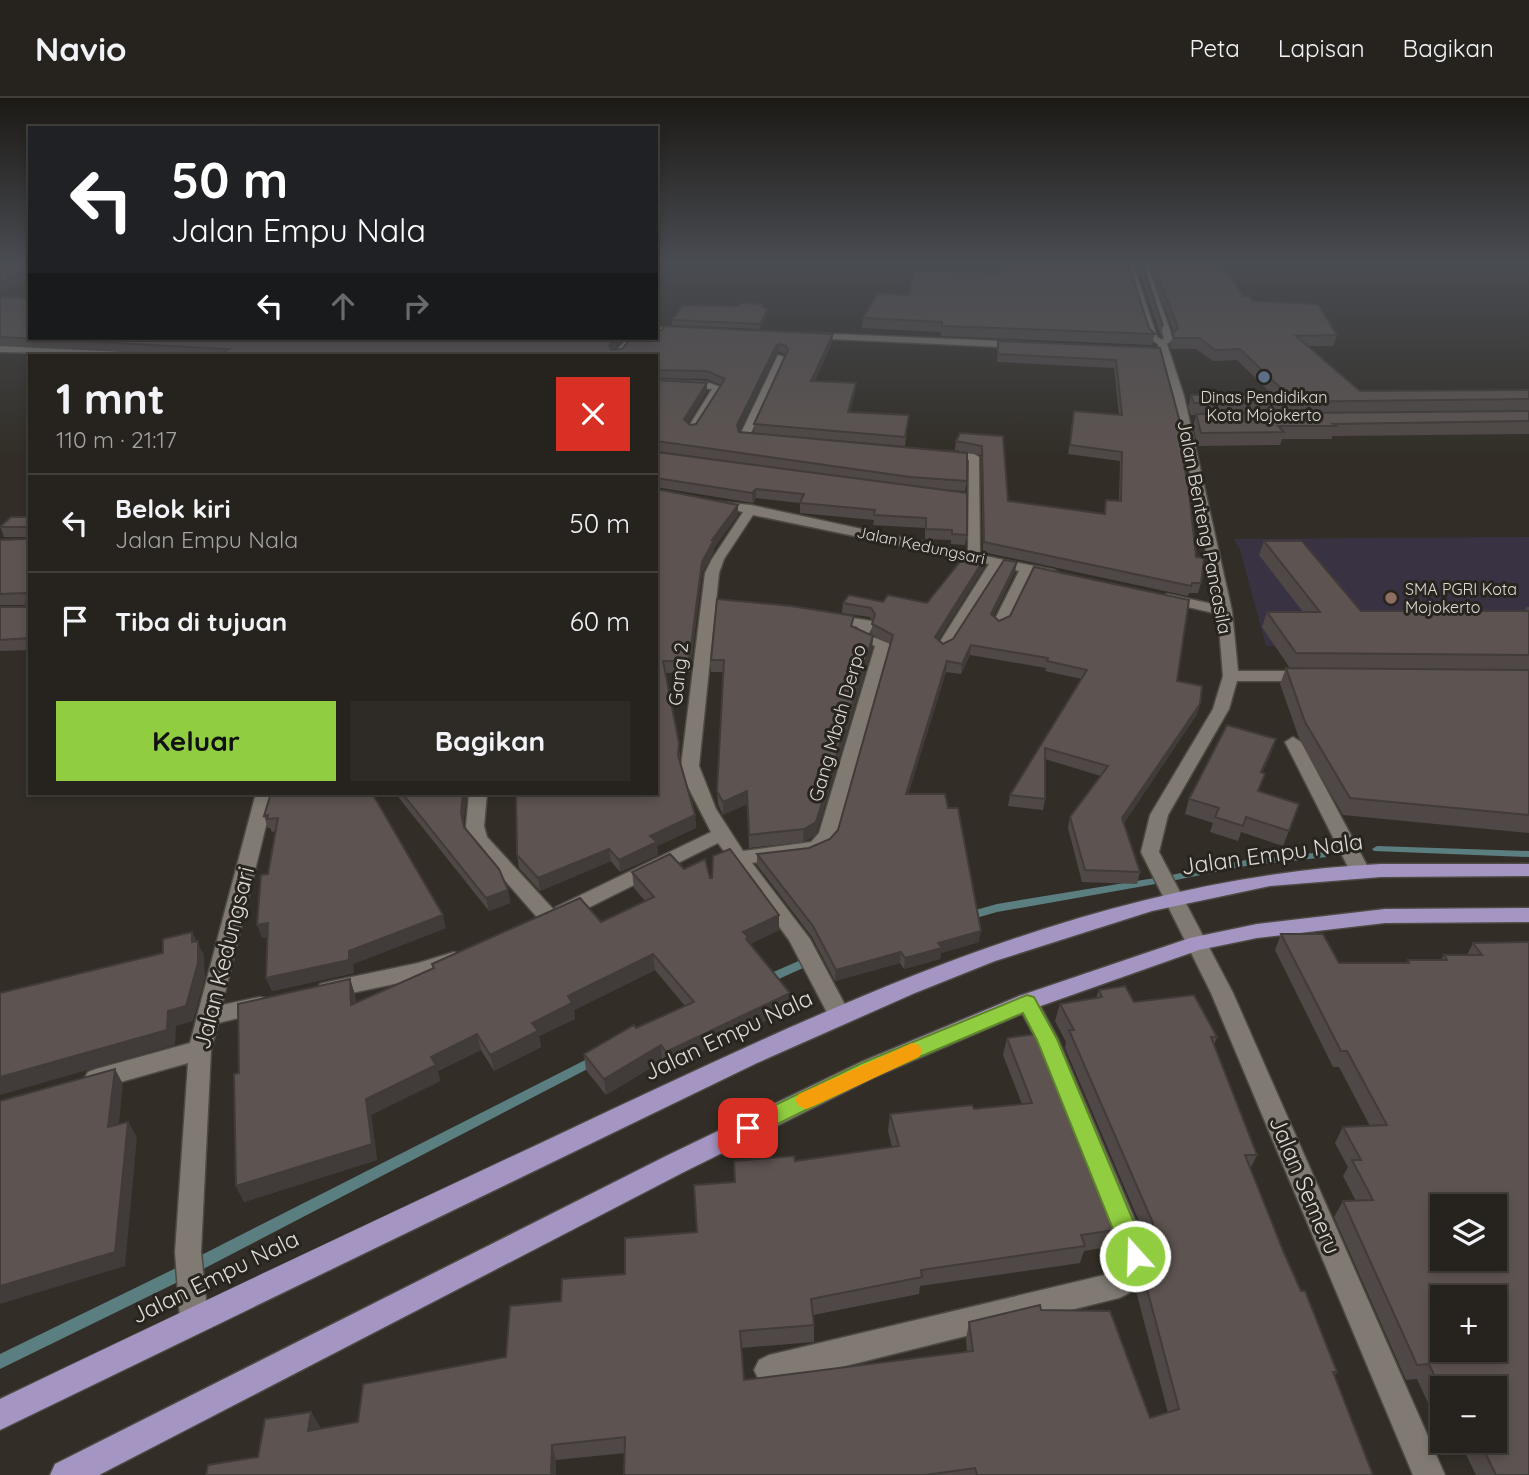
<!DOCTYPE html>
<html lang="id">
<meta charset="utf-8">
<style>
:root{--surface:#26221d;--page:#2e2a26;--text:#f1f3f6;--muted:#a4a4a4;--line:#423f3b;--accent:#90cd40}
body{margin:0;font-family:Quicksand,sans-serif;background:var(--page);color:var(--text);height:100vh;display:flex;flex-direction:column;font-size:26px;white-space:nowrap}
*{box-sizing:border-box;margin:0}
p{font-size:23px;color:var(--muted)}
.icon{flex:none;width:38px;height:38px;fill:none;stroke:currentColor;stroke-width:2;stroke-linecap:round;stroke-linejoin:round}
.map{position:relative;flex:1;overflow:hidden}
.panel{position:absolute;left:28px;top:256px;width:630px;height:441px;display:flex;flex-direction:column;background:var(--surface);border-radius:0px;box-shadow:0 4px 10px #0003,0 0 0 2px var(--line)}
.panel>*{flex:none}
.hud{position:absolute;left:28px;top:28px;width:630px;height:214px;border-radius:0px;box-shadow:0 4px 10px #0003,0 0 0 2px var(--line);background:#202124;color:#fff;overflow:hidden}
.tools{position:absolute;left:1430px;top:1096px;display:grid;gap:14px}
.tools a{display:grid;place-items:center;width:77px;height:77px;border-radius:0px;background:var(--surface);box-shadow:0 4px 10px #0003,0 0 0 2px var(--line);font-size:35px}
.pin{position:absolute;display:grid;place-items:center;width:60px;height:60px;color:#fff;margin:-30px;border-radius:14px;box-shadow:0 4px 10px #0006}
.me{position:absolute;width:77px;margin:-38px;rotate:340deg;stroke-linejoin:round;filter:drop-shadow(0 0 5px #0008)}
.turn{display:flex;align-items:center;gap:24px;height:147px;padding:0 28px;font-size:32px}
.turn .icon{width:91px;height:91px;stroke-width:2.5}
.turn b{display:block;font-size:49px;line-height:60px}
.lanes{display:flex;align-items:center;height:66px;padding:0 28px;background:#0003;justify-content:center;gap:35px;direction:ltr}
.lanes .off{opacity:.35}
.round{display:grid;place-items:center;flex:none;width:74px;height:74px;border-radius:0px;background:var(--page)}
.headline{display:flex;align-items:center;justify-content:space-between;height:119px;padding:0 28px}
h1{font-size:42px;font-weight:800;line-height:52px}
.action{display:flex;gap:14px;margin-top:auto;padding:14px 28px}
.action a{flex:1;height:80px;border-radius:0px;background:var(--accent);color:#111;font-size:28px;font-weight:800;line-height:80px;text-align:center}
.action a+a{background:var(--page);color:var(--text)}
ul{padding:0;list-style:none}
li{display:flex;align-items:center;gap:21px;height:98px;padding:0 28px;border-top:2px solid var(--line)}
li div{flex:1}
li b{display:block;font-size:26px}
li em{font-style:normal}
header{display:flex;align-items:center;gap:42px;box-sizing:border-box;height:98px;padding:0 35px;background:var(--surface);border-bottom:2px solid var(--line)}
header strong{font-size:33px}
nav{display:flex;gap:38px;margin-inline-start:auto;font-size:24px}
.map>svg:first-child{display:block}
.education{fill:#393243}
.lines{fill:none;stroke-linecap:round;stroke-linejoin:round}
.stream{fill:#5b7f80;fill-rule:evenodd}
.minor-casing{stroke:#4d4943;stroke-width:3}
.major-casing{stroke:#4d4943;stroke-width:3}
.minor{fill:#807a73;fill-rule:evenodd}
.major{fill:#a595c3;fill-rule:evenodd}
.wall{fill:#504846}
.shaded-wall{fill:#413b39}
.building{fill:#5d5451;stroke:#413b39;stroke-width:2;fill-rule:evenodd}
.route{fill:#90cd40;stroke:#5e852a;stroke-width:2}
.slow{fill:#f59e0b}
.service-dot{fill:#5c6f8a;stroke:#28241e;stroke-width:2.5}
.education-dot{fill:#8d6e63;stroke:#28241e;stroke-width:2.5}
.labels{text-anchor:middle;stroke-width:6;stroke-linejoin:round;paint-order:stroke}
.far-poi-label{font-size:16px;fill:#dedad6;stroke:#28241e}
.far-street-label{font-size:16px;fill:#dedad6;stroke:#28241e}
.street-label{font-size:19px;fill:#dedad6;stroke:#28241e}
.near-street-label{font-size:23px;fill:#dedad6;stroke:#28241e}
</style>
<header>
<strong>Navio</strong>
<nav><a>Peta</a><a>Lapisan</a><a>Bagikan</a></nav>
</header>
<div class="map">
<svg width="1529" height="1377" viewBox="0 0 1529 1377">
<rect width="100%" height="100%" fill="#322e27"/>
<!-- education -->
<path class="education" d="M1529 439V548H1266L1240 452 1234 441Z"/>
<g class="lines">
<!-- stream -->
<path class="stream" d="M1377 748 1529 753V759L1374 753 1372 751Z
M1324 754 1327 755 1329 757 1327 759 1246 768 1161 785 997 814 969 822 965 821 964 818 965 815 997 806 1161 779 1246 762Z
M810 858 814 859 815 862 814 865 770 885 766 886 762 885 761 882 762 879Z
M595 957 599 959 601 962 599 965 182 1182 0 1271V1256L172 1172Z"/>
<defs>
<path id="minor" d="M1126 165H1133L1157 239 1162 242 1164 240 1140 165H1147L1173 241 1167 246 1184 298 1232 513 1238 573H1304L1312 578 1304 583H1237L1229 611 1168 717 1159 754 1233 895 1445 1377H1413L1211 895 1141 754 1150 717 1213 611 1223 578 1218 516 1162 503 1160 500 1167 496 1217 507 1174 298 1158 246 1149 240Z
M656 229 689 232 685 234 656 233Z
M811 235 1021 244 1025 247 1021 250 808 240Z
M628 240H636L621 257H612Z
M0 248 122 254 126 257 0 254Z
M778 257 785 259 750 337 768 342 763 345 745 343 740 337Z
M656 282 707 284 723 290 696 333 692 334 687 331 712 291 656 288Z
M944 353 974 356 979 359 980 457 1054 472 1061 476 1054 480 1031 475 1004 530 999 531 992 527 1019 473 1001 469 950 550 943 554 936 550 989 466 753 417 724 461 719 475 699 668 716 711 743 753 811 744 819 735 875 548 853 539 858 529 827 522V516L872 523 874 526 868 537 890 546 837 735 828 751 822 754 752 765 810 841 851 918 848 924 840 927 832 924 789 842 718 745 570 819 559 820 556 825H542L469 741 466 728 469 695H487L484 728 487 739 554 812 556 809 711 734 688 689 681 668 705 475 712 461 743 414 711 407V403L751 407 968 454 969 362 940 358 939 356Z
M1293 639 1301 644 1369 771 1366 776H1352L1349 771 1285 644Z
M256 695H274L222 907 260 899 268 901 271 907 268 913 218 925 211 952 201 1154 208 1221 204 1231 194 1235 184 1231 180 1221 175 1154 188 965 96 991 88 988 84 981 88 974 96 971 190 945Z
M454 854 461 857 465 862 461 867 418 881 328 900 320 898 317 892 320 886 328 884 418 865Z
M1027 896 1035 898 1058 941 1144 1143C1151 1169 1145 1190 1119 1200L769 1287 759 1282 754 1272 759 1262 769 1257 1113 1175 1120 1169 1118 1143 1036 941 1016 904 1019 898Z"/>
<path id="major" d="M1381 766H1529V778L1381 779 1270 788 1152 813 995 863 915 895 757 965 0 1332V1301C186 1211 374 1123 562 1035 822 913 1089 780 1381 766Z
M1529 810V824L1385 825 1257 840 1199 852 1035 910 877 978 684 1074 99 1377H50L55 1366 666 1058 861 964 1019 898 1190 840 1257 826 1385 811Z"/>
</defs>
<!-- minor casing -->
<use href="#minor" class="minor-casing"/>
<!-- major casing -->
<use href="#major" class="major-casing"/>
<!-- minor -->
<use href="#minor" class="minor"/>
<!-- major -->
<use href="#major" class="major"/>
</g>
<!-- wall -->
<path class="wall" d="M997 165H1128L1149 230 1155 236 1152 247 941 238V234L862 230 863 220 909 197 998 175Z
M1136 165H1142L1163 228 1161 238Z
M1148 165H1221L1243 198 1253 203 1337 237 1333 248H1308L1360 293 1529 292V336L1332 338V341H1282L1280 347 1198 348 1193 329 1196 317H1191L1188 309 1191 297H1273L1237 262 1213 263 1196 251H1171L1170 247 1174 235Z
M0 199 625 240 614 251 832 244 815 283 856 285 855 294 850 314 909 317 905 348 754 335V326L785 256 779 254 776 256 739 334 967 383 965 393 922 390 967 437 965 447 951 446V442L925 441V430L873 427 874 422 800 415V405L756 400 753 405 656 389V354L824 376 656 353V282L707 285V293L688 325 690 327 696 326 721 287 707 281 656 280V257H191L0 247Z
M763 209 768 210V214L760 231 672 227V222Z
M998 243 1160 250 1184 339 1181 348 1196 459 1201 485 1198 495H1189L1188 498 983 454 981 357 955 352 956 343 1003 338 1008 403 1104 416 1106 402 1119 403 1120 363 1068 356 1073 322 1119 317 1114 270 997 264Z
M656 391 738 417 714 450V453L702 475 690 574 665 575 680 657 679 662 695 717 696 730 657 748 658 757 620 774 611 763 540 793 519 770 517 757Z
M30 419V552L0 553V509H25V507H0V442L25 441 28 439H4L0 428Z
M1264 443 1361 513H1524L1527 509H1529V735L1343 717 1299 640 1280 586 1286 570H1290L1262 529 1267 514H1303L1259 457Z
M985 468 938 542 943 546 953 541 1015 474 993 518 999 523 1177 583 1200 606 1197 616 1124 725 1140 774 1137 786 1082 784 1068 730 1070 719 1101 678 1045 661V701L1043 712 1008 708 1010 697 1082 581 1045 573 1046 570 970 557 961 576 946 574 908 696 948 710 979 844 941 855 940 861 904 871 900 865 835 883 812 839 757 767V756L809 750 830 741 838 732 891 546 871 536 873 523 870 519 842 515 843 505 883 504 927 505Z
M853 529 873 538 872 550 816 737 803 744 749 750 747 706 723 717 718 706 717 693 724 574H711V562Z
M1276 641 1262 675 1259 694 1299 706 1283 748 1241 734 1238 743 1210 734 1213 725 1185 716 1189 701Z
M395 695H467L463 728 508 792 510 805 489 813Z
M374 698 446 830 353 866 354 875 272 893 266 880 267 839 262 840 268 776 276 733 272 734 270 730H268L264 718Z
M684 771 710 780 779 817V832L750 846 790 911 667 970 662 963 606 997 586 972 584 956 685 908 655 872 574 912 575 921 539 938 541 949 494 973 481 952 438 973 440 983 371 1017 377 1062 244 1104 236 1088 350 881 355 897 356 905 433 870 432 866 601 824 645 803 634 790 632 774Z
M1281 836 1339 865H1407L1408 862H1441L1444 857H1467L1473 845 1529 844V1377H1476L1459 1342H1494L1442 1290V1335L1417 1281 1406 1282 1334 1119 1343 1103H1356L1343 1078 1348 1069 1335 1045 1343 1029 1370 1028 1339 969H1333L1275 852Z
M1099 892 1134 904 1217 939 1214 947 1257 1057 1250 1071 1284 1155 1337 1274 1334 1278 1373 1377H624L625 1355 556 1362V1377H206L258 1359 311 1314 320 1329V1331L358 1324 506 1259 561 1203 625 1176 697 1134 734 1084V1063H795L892 1049 888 1033 890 1016 974 1011 1022 1006 1003 957 1007 940 1122 1131 1116 1148 1084 1153 1080 1165 920 1188 919 1196 813 1217 814 1227V1244L741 1250 744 1282 967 1254 966 1241 969 1224 1041 1212 1150 1320 1168 1315 1136 1193 1143 1176 1148 1170 1147 1142 1065 950 1066 944 1055 923 1060 906 1096 900Z"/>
<!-- shaded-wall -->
<path class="shaded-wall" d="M0 165H13L0 171Z
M30 170V178L0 193V184Z
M768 210V214L760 231V226Z
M833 236 832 244 811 292V283Z
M617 240H625L610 255 609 247Z
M779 246V254L776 256 738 336 737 327 776 248Z
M707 285V293L685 330 684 321Z
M856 285 855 294 848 323V314Z
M756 391V400L753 405 752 395Z
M738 407V417L714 450V453L702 475 690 574 689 563 702 464 712 442Z
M986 458 985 468 934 549 935 539Z
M1017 464 1015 474 990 526 991 516Z
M873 538 872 550 816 737 803 744 804 731Z
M971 547 970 557 961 576 962 566Z
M947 563 946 574 905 707 906 696Z
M1200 606 1197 616 1120 731 1122 720Z
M1276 641 1271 656 1256 689 1261 674Z
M747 693V706L723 717V704Z
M463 695H467L463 728 461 715Z
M695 717 696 730 657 748 658 757 620 774 619 762 650 738Z
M609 751 611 763 540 793 538 780Z
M508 792 510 805 489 813 486 800Z
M443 817 446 830 353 866 354 875 272 893 266 880 349 853Z
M779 817V832L748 847 743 834Z
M268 825 273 838 262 840 257 827Z
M981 833 979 844 941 855 940 861 904 871 905 860 938 845Z
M192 834 204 857 205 880 193 923 176 928 175 947 0 997V979L168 913 192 844Z
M901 854 900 865 835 883 836 872Z
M653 856 655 872 574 912 575 921 539 938 541 949 494 973 490 957 568 898Z
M350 881 355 897 357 922 351 907Z
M790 895V911L667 970 666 954Z
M477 936 481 952 438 973 440 983 371 1017 377 1062 244 1104 236 1088 431 959Z
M661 947 662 963 606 997 604 981Z
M115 971 123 986 117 1044 108 1029Z
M128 1024 137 1039 125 1168 0 1206V1188Z
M311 1314 320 1329 317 1349 308 1333Z
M552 1347 556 1362V1377H551Z"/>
<!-- building -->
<path class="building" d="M16 165H30V170L0 184V174Z
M999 165H1128L1149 230 1155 236 942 228V224L863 220 878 195 909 197 914 172 1000 175Z
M1141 165H1142L1163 228Z
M1153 165H1221L1243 198H1249L1253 203 1318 206 1337 237 1296 238 1360 293 1529 292V301L1194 305 1191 297H1288L1240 251 1215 252 1199 240H1174L1172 236 1178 230Z
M0 199 30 200V240H617L609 247 611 252 622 251 631 240H656V232H662L665 228 833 236 811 283 856 285 848 314 909 317 905 339 754 326 788 252 786 248 779 246 776 248 737 327 739 334 967 355V383L910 379 656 343V282L707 285 684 321 690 327 696 326 725 281 707 273 656 272V257H219L229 251 0 239Z
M740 205 763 206 762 209 768 210 760 226 672 222 683 207 738 208Z
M998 243 1160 250 1184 339H1179L1189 393 1196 459 1204 460 1201 485H1192L1191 488 984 444 982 348 956 343 960 335 1003 338 1008 403 1105 416 1106 402 1121 403 1122 354 1070 347 1074 313 1122 317 1116 262 998 256Z
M1529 313V323L1333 326 1336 328H1278L1284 334 1201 335 1196 316Z
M656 354 967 395V437L952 436V432L926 431V420L874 417 875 412 800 405 804 396 756 391 752 395 656 380Z
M656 391 738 407 712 442H714L702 464 689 563H663L679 645 678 657 695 717 650 738 657 744 619 762 609 751 538 780 517 757 516 695H656Z
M11 419H30V540L0 542V509H25L28 498 25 495 0 496V442L25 441 28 439 27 429H0Z
M1264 443H1302L1361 513H1529V557L1296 555 1267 514H1320Z
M967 455 986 458 935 539 943 546 953 541 1004 462 1017 464 991 516 999 523 1010 518 1034 469 1189 502 1177 583 1202 588 1200 606 1122 720 1140 774 1085 772 1070 719 1108 668 1045 650V701L1010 697 1087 572 1047 563 1048 560 971 547 962 566 947 563 906 696H945L948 710H958L981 833 938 845 942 850 905 860 901 854 836 872 813 828 757 756 809 750 830 741 838 732 893 537 872 526 875 516 871 510 843 505 849 497 883 504 888 497 927 505Z
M717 501 791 508 854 518 851 528 873 538 816 724 804 731 749 737 747 693 723 704 717 693 724 562H711Z
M1286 570 1529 572V717L1350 700 1305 624Z
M1227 627 1276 641 1261 674 1265 676 1258 693 1299 706 1289 733 1246 719 1243 728 1215 719 1219 710 1189 701Z
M271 695H372L443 817 349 853V862L266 880 268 825 257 827 261 777 268 776 278 720 267 721 268 717 264 718Z
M402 695H463L461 715 464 729 499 771 508 792 486 800Z
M730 751 779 817 743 834 748 839 746 841 790 895 666 954 661 947 604 981 584 956 634 927 636 930 694 904 653 856 568 898 572 905 532 925 538 933 490 957 477 936 431 959 436 967 366 1001 372 1046 236 1088 234 976 239 975 238 906 350 881 351 907 434 870 432 866 580 800 601 824 654 799 632 774 670 756 684 771 705 761 710 780H712L713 758Z
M192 834V844L198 843V865L186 908 168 913 167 932 0 979V895L163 855V841Z
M1281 836H1323L1339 865H1409L1408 862H1447L1444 857H1482L1473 845 1529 844V1377H1496L1479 1342H1494V1290H1442V1294L1429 1266 1417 1267 1343 1103 1373 1102 1352 1062H1361L1343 1029 1387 1027 1347 953H1341ZM1442 1108H1494V1160H1442ZM1442 1199H1494V1251H1442Z
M1125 888 1134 904 1194 897 1217 939H1211L1257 1057H1245L1284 1155 1301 1193H1305L1337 1274H1333L1373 1377H977L975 1370 925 1377H624L625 1339 552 1347 551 1377H206L208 1367 258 1359 265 1321 311 1314 308 1333 358 1324 363 1286 506 1259 510 1208 561 1203 562 1181 625 1176V1140L697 1134 694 1087 735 1084 734 1063 794 1058 795 1063 899 1048 890 1016 972 1007 974 1011 1032 1005 1007 940 1042 935 1122 1131 1081 1137 1085 1148 921 1172 922 1179 811 1201 814 1227 740 1233 744 1282 973 1253 969 1224 1040 1207 1041 1212 1110 1213 1150 1320 1179 1311 1143 1176 1149 1169 1155 1154 1153 1125 1069 932H1074L1060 906 1102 899 1099 892Z
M115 971 108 1029 128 1024 115 1154 0 1188V1003Z"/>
<!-- sky -->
<linearGradient id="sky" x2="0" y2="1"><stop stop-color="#1c1915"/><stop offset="0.46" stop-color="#494c52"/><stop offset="1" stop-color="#494c52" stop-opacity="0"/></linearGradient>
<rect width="1529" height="358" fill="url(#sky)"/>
<!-- route -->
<path class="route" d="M1027 897 1034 899 1057 941 1148 1158 1144 1166 1135 1170 1127 1166 1037 942 1023 915 877 977 755 1037 748 1040 740 1037 736 1030 740 1024 862 965Z"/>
<!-- slow -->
<path class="slow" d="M912 945 919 947 922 953 919 959 814 1008 806 1011 799 1008 795 1002 799 996Z"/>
<!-- markers -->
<circle class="service-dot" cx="1264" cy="279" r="7"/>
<circle class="education-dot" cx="1391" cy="500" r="7"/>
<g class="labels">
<!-- far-poi labels -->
<g class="far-poi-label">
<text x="1264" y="305">Dinas Pendidikan<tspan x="1264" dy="18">Kota Mojokerto</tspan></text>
<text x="1405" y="497" text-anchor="start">SMA PGRI Kota<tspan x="1405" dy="18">Mojokerto</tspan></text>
</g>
<!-- far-street labels -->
<g class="far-street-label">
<text transform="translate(921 447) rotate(12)" y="6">Jalan Kedungsari</text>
</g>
<!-- street labels -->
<g class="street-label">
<text transform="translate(1205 429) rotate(79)" y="7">Jalan Benteng Pancasila</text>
<text transform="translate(678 576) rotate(-84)" y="7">Gang 2</text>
<text transform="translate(837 625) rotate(-74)" y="7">Gang Mbah Derpo</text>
</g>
<!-- near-street labels -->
<g class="near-street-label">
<text transform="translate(1272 756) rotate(-8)" y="8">Jalan Empu Nala</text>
<text transform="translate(224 860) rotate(-76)" y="8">Jalan Kedungsari</text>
<text transform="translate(728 937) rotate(-25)" y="8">Jalan Empu Nala</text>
<text transform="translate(1305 1087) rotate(67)" y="8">Jalan Semeru</text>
<text transform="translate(215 1179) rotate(-26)" y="8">Jalan Empu Nala</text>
</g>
</g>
</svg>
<div class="tools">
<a><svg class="icon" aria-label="layers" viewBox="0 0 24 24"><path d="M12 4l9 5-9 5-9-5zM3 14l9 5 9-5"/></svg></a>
<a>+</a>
<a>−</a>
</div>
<div class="pin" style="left:748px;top:1030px;background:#d93025"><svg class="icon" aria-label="arrive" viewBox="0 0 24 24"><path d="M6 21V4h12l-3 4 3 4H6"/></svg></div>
<svg class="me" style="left:1135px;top:1158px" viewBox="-20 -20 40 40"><circle r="17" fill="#90cd40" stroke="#fff" stroke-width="3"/><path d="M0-11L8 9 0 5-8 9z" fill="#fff"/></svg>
<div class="hud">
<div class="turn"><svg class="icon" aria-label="left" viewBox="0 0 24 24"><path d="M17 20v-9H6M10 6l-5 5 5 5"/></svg><div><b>50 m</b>Jalan Empu Nala</div></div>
<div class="lanes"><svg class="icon" aria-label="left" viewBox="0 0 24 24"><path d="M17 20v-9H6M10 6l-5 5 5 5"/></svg><svg class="icon off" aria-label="ahead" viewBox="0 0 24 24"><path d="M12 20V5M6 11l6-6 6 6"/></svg><svg class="icon off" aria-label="right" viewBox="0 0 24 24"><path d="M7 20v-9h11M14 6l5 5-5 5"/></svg></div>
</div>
<section class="panel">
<div class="headline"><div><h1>1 mnt</h1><p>110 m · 21:17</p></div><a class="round" style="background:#d93025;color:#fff"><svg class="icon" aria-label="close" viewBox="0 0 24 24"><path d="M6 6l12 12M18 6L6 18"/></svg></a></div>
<ul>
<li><svg class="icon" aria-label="left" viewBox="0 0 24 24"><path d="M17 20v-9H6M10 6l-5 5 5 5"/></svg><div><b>Belok kiri</b><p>Jalan Empu Nala</p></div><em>50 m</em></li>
<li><svg class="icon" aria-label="arrive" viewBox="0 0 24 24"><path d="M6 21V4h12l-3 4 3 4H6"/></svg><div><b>Tiba di tujuan</b></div><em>60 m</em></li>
</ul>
<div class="action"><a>Keluar</a><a>Bagikan</a></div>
</section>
</div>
